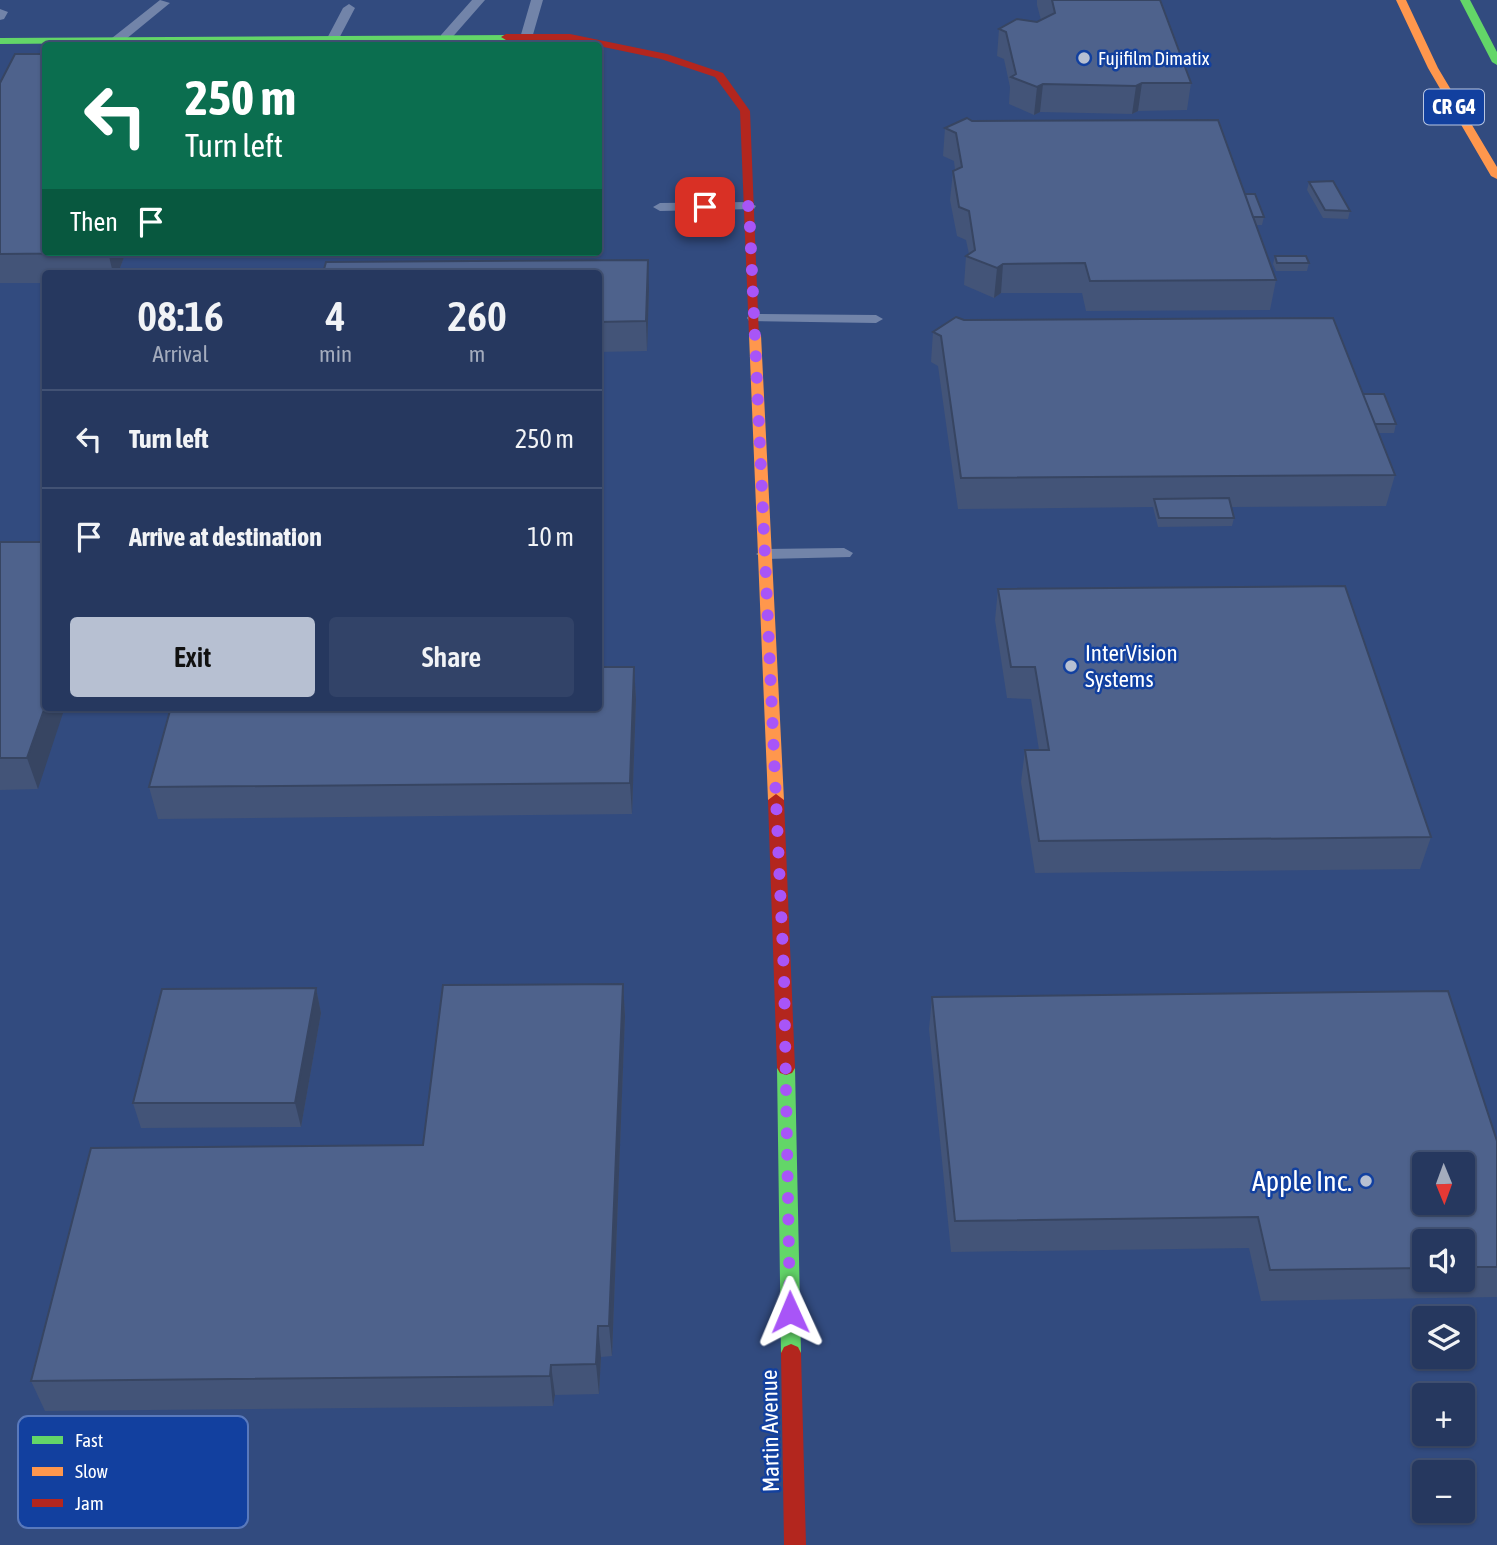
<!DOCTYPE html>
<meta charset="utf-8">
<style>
:root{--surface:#26385f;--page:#324368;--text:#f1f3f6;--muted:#a4acbd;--line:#425274;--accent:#b7c0d2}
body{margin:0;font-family:"Asap Condensed",sans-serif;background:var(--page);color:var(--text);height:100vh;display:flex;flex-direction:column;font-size:26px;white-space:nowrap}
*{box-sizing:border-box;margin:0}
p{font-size:23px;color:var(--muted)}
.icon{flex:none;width:38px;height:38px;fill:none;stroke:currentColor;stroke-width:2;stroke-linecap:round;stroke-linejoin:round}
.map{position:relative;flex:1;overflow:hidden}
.drawer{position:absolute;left:42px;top:270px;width:560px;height:441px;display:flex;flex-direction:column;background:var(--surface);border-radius:7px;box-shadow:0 2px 5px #0004,0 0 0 2px var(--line)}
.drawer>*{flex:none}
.hud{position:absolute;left:42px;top:42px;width:560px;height:214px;border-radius:7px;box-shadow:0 2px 5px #0004,0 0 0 2px var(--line);background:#0b6e4f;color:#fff;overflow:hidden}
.needle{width:46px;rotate:179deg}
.buttons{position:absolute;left:1412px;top:1152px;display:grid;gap:14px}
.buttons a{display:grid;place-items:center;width:63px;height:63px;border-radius:7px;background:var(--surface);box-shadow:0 2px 5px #0004,0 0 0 2px var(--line);font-size:35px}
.pin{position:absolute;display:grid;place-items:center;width:60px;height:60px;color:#fff;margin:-30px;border-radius:14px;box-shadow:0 4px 10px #0006}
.me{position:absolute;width:77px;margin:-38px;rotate:359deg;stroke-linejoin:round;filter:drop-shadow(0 0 5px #0008)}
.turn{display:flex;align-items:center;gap:24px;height:147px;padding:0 28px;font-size:32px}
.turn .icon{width:91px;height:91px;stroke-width:2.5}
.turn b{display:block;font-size:49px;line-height:60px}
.then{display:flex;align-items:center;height:66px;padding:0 28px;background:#0003;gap:14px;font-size:26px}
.eta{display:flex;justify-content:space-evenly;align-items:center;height:119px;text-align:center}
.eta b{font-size:42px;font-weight:600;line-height:49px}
.button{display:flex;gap:14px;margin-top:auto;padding:14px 28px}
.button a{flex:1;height:80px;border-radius:7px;background:var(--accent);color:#111;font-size:28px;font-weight:600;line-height:80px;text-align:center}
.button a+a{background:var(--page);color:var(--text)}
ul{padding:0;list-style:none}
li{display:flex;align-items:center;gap:21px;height:98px;padding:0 28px;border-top:2px solid var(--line)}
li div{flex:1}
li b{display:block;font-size:26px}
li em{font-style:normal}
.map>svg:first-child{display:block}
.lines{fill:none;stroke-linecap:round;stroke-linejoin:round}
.lane{fill:#7284a9;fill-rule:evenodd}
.fast{fill:#63d668;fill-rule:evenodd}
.slow{fill:#ff974d;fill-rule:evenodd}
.jam{fill:#b3261e;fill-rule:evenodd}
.wall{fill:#435478;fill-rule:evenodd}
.shaded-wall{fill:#374562}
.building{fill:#4e628c;stroke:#374562;stroke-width:2;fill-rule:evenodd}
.route{stroke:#a855f7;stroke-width:12;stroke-dasharray:0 21.6}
.poi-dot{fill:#b7c0d2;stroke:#12409f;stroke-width:2.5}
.labels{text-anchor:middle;stroke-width:5;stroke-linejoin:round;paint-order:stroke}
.far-poi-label{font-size:19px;fill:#fff;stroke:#12409f;text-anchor:start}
.shield{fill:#12409f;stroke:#b8c6e2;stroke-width:2}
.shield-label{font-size:21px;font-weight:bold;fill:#fff}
.poi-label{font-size:23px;fill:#fff;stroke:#12409f;text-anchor:start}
.street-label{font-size:23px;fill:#fff;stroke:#12409f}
.near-poi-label{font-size:28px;fill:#fff;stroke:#12409f;text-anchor:end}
.key{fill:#12409f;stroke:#5979bc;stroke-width:2}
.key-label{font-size:19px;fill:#fff}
</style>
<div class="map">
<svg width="1497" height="1545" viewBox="0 0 1497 1545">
<rect width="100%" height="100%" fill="#324b7f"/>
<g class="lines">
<!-- lane -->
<path class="lane" d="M160 0 170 3 120 44H112V38Z
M472 0H485L449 41H441V35Z
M531 0H543L532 38 526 42 520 38Z
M349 4 355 8 335 46H323L343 8Z
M0 9 8 12 4 19 0 20Z
M749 202 756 206 754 209 660 211 653 207 660 203Z
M754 314 876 315 883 319 876 323 749 321 747 318 749 315Z
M844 548 853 553 850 557 765 559 756 554 765 549Z"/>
<!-- fast -->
<path class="fast" d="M1460 0H1470L1497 52V65L1492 62Z
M510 35 511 37 506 40 0 44V38Z
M786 1061 792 1063 795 1068 801 1353 798 1359 791 1362 784 1359 781 1353 777 1068 780 1063Z"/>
<!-- slow -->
<path class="slow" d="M1396 0H1406L1438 68 1497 167V179L1491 176 1428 68Z
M755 331 761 335 784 800 776 806 768 800 749 335Z"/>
<!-- jam -->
<path class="jam" d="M570 34 667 54 723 73 750 111 759 338 755 339 749 335 740 111 715 77 661 59 570 40H506L501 37 506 34Z
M776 794 784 800 795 1068 792 1073 786 1075 780 1073 777 1068 768 800Z
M791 1344 798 1347 801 1353 806 1545H784L781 1353 784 1347Z"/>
</g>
<!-- wall -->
<path class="wall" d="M1037 0H1160L1191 83 1187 110 1138 111 1132 114 1040 112 1034 115 1009 104 1010 87 1004 59 997 56 999 29 1037 22 1041 20 1037 5Z
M0 83 46 252H126L118 273H46V283H0Z
M972 121 1245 194 1264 217 1262 225H1256L1276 280 1270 310 1086 311 1082 293H1001L994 298 964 285 966 256 969 254 966 240 957 236 950 200 953 171 955 170 954 161 943 156 945 128Z
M1309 182 1350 211 1348 219 1323 218 1307 190Z
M1275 256 1309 263 1307 271H1276L1273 264Z
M598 273 649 289 647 351 598 352Z
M964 320 1363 394 1396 424 1394 433H1378L1395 475 1386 506 1231 507 1234 518 1232 526 1158 527 1153 507 958 509 938 366 931 362 933 332Z
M0 542 38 789 0 790Z
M998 589 1431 837 1420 869 1035 873 1021 782 1025 750H1039L1031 699 1007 698 995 620Z
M634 667 636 699 632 814 158 819 149 787Z
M623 984 625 1016 612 1356 601 1357 599 1394 555 1395 553 1406 45 1411 31 1381 423 1145Z
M316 988 321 1013 301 1127 141 1128 133 1103Z
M932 997 1497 1141V1297L1261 1301 1249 1248 951 1252 929 1029ZM1424 1241H1463V1279H1424Z"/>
<!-- shaded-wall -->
<path class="shaded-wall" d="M1142 83 1138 111 1132 114 1136 86Z
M1043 84 1040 112 1034 115 1037 87Z
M108 252H126L118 273H113Z
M648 260 649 289 647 351 646 321Z
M1003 264 1001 293 994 298 997 268Z
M634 667 636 699 632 814 630 783Z
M46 704V707H65L38 789 27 758Z
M623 984 625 1016 612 1356 609 1326Z
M316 988 321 1013 301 1127 295 1103Z
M598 1326 601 1357 599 1394 596 1364Z
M551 1365 555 1395 553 1406 550 1376Z"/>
<!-- building -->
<path class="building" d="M1052 0H1160L1191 83H1142L1136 86 1043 84 1037 87 1011 77 1016 74 1006 32 999 29 1017 19 1037 22 1055 13Z
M15 54H46V252H108V253L0 254V83Z
M967 118 972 121 1218 120 1276 280 1090 281 1085 263 1003 264 997 268 966 256 975 250 969 211 959 207 953 171 962 167 956 133 945 128Z
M1333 181 1350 211 1325 210 1309 182Z
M1245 194H1255L1264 217H1253Z
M1275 256H1306L1309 263H1277Z
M648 260 646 321 598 322V273H323L326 262Z
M956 317 964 320 1333 318 1395 475 961 478 941 336 933 332Z
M1363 394H1384L1396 424H1375Z
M1229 498 1234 518H1159L1154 499Z
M0 542H46V704L27 758H0Z
M1345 586 1431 837 1039 841 1025 750H1049L1035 667H1011L998 589Z
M598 667H634L630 783 149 787 171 707H598Z
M623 984 609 1326H598L596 1364 551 1365 550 1376 31 1381 91 1148 423 1145 443 985Z
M316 988 295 1103H133L162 989Z
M1448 991 1497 1141V1267H1463V1241H1424V1268L1270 1270 1258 1217 955 1221 932 997ZM1424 1164H1463V1202H1424Z"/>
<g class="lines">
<!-- route -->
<path class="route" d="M705 207 749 206 784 975 790 1312"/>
</g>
<!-- markers -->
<g class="poi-dot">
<circle cx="1084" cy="58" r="7"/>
<circle cx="1071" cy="666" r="7"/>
<circle cx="1366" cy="1181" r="7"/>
</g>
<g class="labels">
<!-- far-poi labels -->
<g class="far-poi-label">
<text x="1098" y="65">Fujifilm Dimatix</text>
</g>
<!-- shield labels -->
<rect class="shield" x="1424" y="89.5" width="60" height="35" rx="5"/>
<g class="shield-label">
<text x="1454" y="114">CR G4</text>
</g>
<!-- poi labels -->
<g class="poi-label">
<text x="1085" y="661">InterVision<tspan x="1085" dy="26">Systems</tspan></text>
</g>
<!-- street labels -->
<g class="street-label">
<text transform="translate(770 1431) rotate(-91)" y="8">Martin Avenue</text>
</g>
<!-- near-poi labels -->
<g class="near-poi-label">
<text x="1352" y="1191">Apple Inc.</text>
</g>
</g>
<!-- legend -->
<rect x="18" y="1416" width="230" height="112" rx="10" class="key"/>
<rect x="32" y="1436" width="31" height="8" fill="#63d668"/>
<rect x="32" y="1467" width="31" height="9" fill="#ff974d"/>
<rect x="32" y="1499" width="31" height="8" fill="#b3261e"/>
<g class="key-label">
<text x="75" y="1447">Fast</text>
<text x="75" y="1478">Slow</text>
<text x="75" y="1510">Jam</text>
</g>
</svg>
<div class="buttons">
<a><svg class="needle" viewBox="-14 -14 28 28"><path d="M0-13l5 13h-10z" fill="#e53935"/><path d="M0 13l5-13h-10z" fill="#a4acbd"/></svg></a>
<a><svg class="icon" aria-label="sound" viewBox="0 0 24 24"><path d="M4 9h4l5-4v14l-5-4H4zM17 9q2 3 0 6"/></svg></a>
<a><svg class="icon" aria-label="layers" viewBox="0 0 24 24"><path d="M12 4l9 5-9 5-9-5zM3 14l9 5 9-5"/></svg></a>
<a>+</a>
<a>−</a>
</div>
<div class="pin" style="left:705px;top:207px;background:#d93025"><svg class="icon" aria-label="arrive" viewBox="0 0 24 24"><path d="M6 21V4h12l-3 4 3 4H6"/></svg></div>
<svg class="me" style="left:790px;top:1312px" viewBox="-20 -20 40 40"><path d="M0-17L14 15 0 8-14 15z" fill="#a855f7" stroke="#fff" stroke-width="4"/></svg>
<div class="hud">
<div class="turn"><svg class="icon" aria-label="left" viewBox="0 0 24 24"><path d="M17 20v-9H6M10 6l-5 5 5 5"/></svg><div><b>250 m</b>Turn left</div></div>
<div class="then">Then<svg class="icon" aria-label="arrive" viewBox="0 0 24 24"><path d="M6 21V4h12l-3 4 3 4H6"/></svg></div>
</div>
<section class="drawer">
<div class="eta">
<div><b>08:16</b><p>Arrival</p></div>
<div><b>4</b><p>min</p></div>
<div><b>260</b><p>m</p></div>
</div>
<ul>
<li><svg class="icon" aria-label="left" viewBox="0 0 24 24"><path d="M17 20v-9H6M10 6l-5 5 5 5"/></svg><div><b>Turn left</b></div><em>250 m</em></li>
<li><svg class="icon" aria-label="arrive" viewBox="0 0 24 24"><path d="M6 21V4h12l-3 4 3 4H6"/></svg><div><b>Arrive at destination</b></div><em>10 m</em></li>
</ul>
<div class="button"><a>Exit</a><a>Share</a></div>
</section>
</div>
